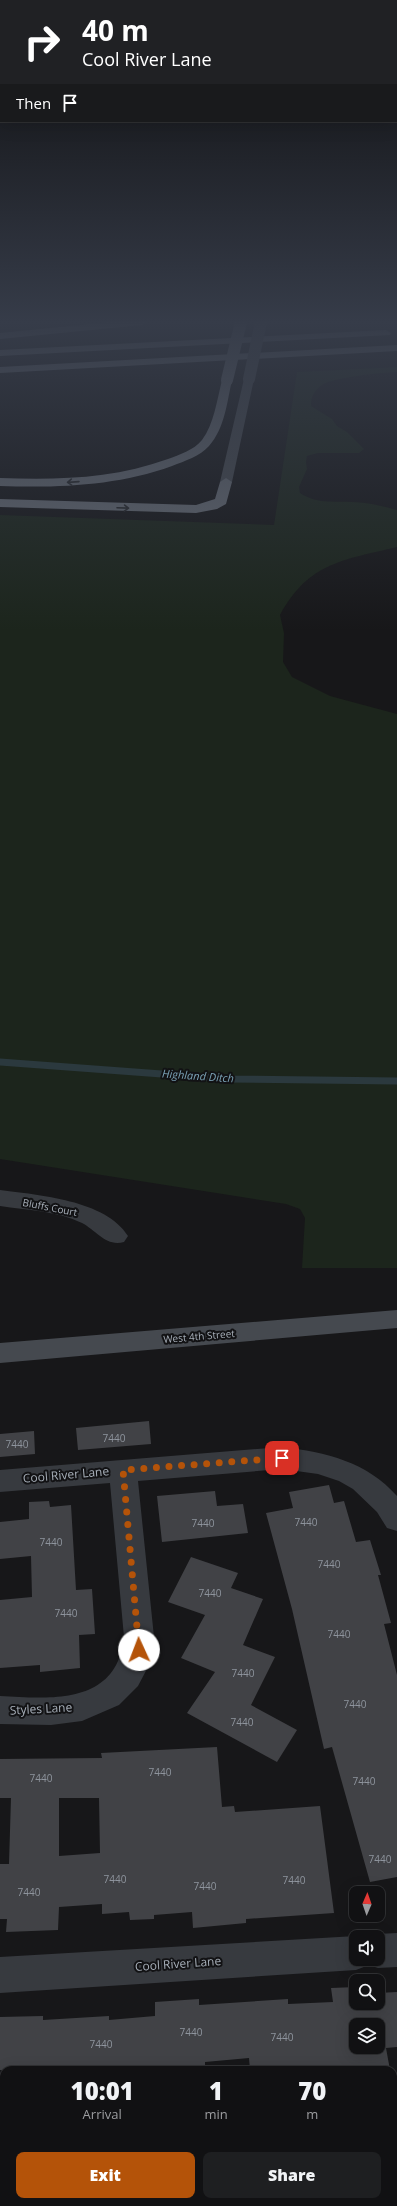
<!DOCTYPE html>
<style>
:root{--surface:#111113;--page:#1e1f21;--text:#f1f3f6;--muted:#9c9da0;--line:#303133;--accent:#b45309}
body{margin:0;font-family:"Open Sans",sans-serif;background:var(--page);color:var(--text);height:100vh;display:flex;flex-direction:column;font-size:15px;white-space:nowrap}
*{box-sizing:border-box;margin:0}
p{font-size:13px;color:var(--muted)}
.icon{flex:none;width:22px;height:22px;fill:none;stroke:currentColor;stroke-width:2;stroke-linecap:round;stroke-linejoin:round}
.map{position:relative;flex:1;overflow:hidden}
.panel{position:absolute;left:0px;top:2066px;width:397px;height:140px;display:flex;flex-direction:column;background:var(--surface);border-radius:12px 12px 0 0;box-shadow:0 4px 16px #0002,0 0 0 1px var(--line)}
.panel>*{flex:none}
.banner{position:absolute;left:0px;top:0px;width:397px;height:122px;box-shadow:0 4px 16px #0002,0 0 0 1px var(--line);background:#202124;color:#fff;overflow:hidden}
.needle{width:26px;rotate:2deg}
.controls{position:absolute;left:349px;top:1886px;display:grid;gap:8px}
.controls a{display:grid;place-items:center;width:36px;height:36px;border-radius:8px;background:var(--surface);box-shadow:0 4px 16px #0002,0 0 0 1px var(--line);font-size:20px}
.pin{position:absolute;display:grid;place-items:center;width:34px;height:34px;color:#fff;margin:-17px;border-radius:8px;box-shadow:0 2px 6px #0006}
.me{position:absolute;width:44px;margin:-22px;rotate:358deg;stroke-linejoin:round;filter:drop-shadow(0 0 3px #0008)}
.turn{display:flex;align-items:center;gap:14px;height:84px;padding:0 16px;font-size:18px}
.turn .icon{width:52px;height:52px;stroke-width:2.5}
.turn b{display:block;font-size:28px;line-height:34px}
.then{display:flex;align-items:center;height:38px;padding:0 16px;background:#0003;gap:8px;font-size:15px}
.eta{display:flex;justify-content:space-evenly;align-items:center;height:68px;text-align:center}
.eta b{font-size:24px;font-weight:800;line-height:28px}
.cta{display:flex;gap:8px;margin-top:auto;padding:8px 16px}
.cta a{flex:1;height:46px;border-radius:8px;background:var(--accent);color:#fff;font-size:16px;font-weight:800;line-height:46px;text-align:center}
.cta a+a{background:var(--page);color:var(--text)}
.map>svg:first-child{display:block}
.green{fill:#1c251c}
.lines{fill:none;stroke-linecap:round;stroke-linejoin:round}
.stream{stroke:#2b393e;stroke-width:7}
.building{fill:#414246;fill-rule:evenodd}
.minor{fill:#373a3f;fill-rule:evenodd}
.secondary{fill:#45494f;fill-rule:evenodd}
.motorway{fill:#636870;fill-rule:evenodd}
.secondary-bridge{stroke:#45494f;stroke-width:12}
.motorway-bridge{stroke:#636870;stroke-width:12}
.oneway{stroke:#26282b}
.route{stroke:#b45309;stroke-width:7;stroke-dasharray:0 12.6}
.labels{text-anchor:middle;stroke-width:4;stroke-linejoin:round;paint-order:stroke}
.street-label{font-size:10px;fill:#a8b0ba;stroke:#121214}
.near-number-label{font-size:10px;fill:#8e949d}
.water-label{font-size:11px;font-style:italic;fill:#7ca4b8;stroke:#121214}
.near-street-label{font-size:12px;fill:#a8b0ba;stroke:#121214}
</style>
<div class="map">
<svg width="397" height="2206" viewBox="0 0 397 2206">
<rect width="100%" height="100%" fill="#171719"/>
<!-- green -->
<path class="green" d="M397 367V372C381 373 334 377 322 385 314 391 311 397 311 406L332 419 337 426 347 432 364 449 359 453H318L307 456 306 462 307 469 299 487 300 493C317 504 332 501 351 502 367 502 382 506 397 510V547C344 560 309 562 280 615L284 633 283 662 292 677 330 696 397 714V1268H302L305 1218 300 1209 286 1204 0 1159V515L274 525 297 372Z
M397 2148V2206H0V2174H4V2202H393V2149Z"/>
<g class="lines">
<!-- stream -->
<path class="stream" d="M0 1062 229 1079 397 1081"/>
</g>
<!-- building -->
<path class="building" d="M149 1421 151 1444 78 1450 76 1428Z
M34 1431 35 1454 0 1457V1434Z
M329 1485 334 1503 344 1501 356 1542 370 1540 381 1575H378L391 1623 384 1624 397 1675V1877L370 1882 332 1747 324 1749 292 1609 266 1513 293 1508 289 1492Z
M215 1491 217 1506 243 1504 248 1533 162 1542 157 1496Z
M49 1501 50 1507 71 1505 76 1590 92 1589 95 1634 79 1635 80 1668 40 1672V1665L0 1668V1600L32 1597 31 1556 0 1559V1522L29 1519V1502Z
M191 1557 238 1573 231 1588 263 1599 243 1645 275 1657 251 1705 297 1730 277 1762 187 1713 215 1672 181 1658 205 1615 168 1602Z
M217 1747 222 1807 234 1806 235 1812 320 1806 334 1913 246 1919V1923L193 1928 192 1912 154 1915V1919L130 1920 129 1912 102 1914V1904L59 1907 58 1930 6 1932 7 1919H0V1864H9L11 1798H0V1759L102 1758 101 1753ZM59 1798H99L100 1853 59 1856Z
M356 1987V2003H378V1993L397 1992V2047L386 2048 390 2070H250L249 2058 205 2062V2070H0V2017L43 2016V2020L109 2016V2020L155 2016V2002L199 1999V2005L288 1999V2004L333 2002 331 1988ZM356 2025H378V2047H356Z"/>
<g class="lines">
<!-- minor -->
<path class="minor" d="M0 1190C38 1195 106 1200 128 1236L124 1242C106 1247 97 1231 82 1223 57 1211 27 1210 0 1206Z
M282 1447C326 1452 367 1462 397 1496V1531L387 1528 377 1512 353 1489 339 1481 318 1474 282 1469 138 1481 154 1637 149 1665 138 1686 119 1705 82 1721 51 1725 0 1724V1696C52 1699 117 1705 124 1637L110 1483 0 1492V1470Z
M397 1933V1967L378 1968 369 1965 356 1970 0 1993V1957L356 1936 360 1937H356V1959H378V1937H370L378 1934Z"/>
<!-- secondary -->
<path class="secondary" d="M249 376 254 379 232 482 226 486 220 482 244 379Z
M397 1310V1328L0 1363V1343Z"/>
<!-- motorway -->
<path class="motorway" d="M110 322H147L142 325 0 339V333Z
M386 330 391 333 390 335 0 356V350Z
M397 345V351L0 373V367Z
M227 377 232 380C227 402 225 428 209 446 200 456 185 461 172 466 117 486 58 488 0 486V478C57 480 113 479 168 459 179 455 194 450 202 440 214 424 217 400 222 380Z
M226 478 232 482 226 504 217 509 196 513 0 507V499L196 505 215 499 220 482Z"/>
<!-- secondary-bridge -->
<path class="secondary-bridge" d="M249 379 261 322"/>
<!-- motorway-bridge -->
<path class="motorway-bridge" d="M227 380 241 322"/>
</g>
<!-- one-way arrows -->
<defs><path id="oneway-shaft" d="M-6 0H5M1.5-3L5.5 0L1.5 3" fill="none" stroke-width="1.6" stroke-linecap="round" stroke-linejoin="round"/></defs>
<g class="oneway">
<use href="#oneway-shaft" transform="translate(73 482) rotate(176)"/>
<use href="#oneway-shaft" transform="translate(123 508) rotate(2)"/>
</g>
<!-- sky -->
<linearGradient id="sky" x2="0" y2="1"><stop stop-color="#0d0d0e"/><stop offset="0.51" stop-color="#363c49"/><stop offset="1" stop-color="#363c49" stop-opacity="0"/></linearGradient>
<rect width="397" height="631" fill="url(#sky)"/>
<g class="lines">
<!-- route -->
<path class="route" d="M139 1650 123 1470 282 1458"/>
</g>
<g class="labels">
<!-- street labels -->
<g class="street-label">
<text transform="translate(50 1207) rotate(11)" y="4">Bluffs Court</text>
<text transform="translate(199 1336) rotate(-5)" y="4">West 4th Street</text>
</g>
<!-- near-number labels -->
<g class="near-number-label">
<text x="114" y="1442">7440</text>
<text x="17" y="1448">7440</text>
<text x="306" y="1526">7440</text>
<text x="203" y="1527">7440</text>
<text x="51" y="1546">7440</text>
<text x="329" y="1568">7440</text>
<text x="210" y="1597">7440</text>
<text x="66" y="1617">7440</text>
<text x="339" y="1638">7440</text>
<text x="243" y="1677">7440</text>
<text x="355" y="1708">7440</text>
<text x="242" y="1726">7440</text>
<text x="160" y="1776">7440</text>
<text x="41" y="1782">7440</text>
<text x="364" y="1785">7440</text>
<text x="380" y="1863">7440</text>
<text x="115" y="1883">7440</text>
<text x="294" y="1884">7440</text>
<text x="205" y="1890">7440</text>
<text x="29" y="1896">7440</text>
<text x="191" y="2036">7440</text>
<text x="282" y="2041">7440</text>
<text x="101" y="2048">7440</text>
</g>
<!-- water labels -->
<g class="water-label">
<text transform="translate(198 1076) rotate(4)" y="4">Highland Ditch</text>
</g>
<!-- near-street labels -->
<g class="near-street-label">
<text transform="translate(66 1475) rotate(-5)" y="4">Cool River Lane</text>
<text transform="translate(41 1709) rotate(-3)" y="4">Styles Lane</text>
<text transform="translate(178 1964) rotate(-4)" y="4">Cool River Lane</text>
</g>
</g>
</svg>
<div class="controls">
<a><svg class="needle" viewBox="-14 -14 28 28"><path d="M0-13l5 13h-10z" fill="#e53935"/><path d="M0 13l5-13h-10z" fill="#9c9da0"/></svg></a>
<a><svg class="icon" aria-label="sound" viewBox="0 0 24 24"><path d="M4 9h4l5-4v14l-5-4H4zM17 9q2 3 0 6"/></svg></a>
<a><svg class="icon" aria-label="search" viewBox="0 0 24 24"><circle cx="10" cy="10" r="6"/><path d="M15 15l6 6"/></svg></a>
<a><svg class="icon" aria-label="layers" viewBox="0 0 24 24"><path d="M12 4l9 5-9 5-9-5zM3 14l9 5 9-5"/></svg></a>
</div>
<div class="pin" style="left:282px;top:1458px;background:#d93025"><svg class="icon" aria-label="arrive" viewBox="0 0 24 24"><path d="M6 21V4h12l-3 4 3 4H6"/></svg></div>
<svg class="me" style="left:139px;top:1650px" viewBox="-20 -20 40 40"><circle r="19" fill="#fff"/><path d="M0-13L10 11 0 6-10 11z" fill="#b45309"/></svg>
<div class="banner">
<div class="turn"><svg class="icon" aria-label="right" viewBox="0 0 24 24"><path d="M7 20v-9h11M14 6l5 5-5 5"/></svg><div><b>40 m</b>Cool River Lane</div></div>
<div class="then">Then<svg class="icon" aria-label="arrive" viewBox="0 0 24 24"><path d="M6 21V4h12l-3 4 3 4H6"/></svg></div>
</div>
<section class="panel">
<div class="eta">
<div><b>10:01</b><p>Arrival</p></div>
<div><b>1</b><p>min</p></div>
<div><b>70</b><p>m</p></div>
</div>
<div class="cta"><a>Exit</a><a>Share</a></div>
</section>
</div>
